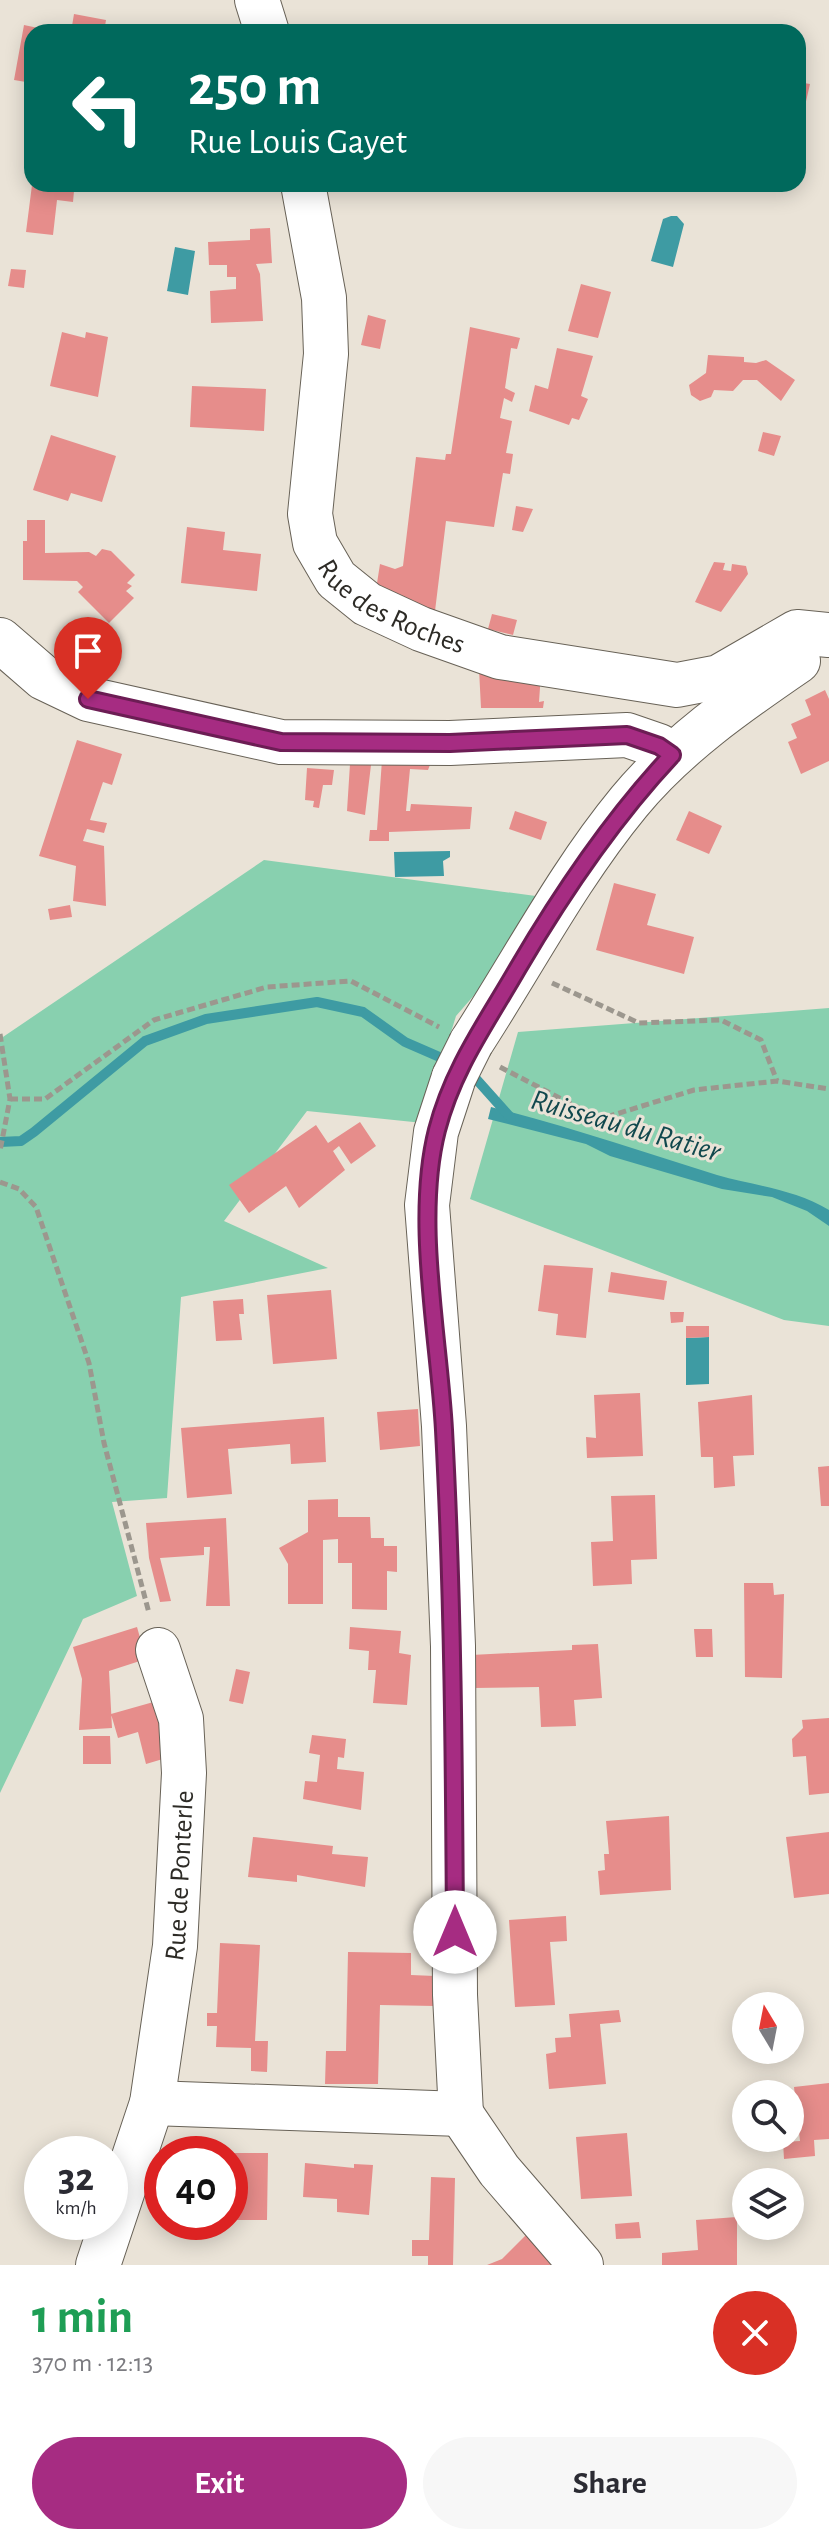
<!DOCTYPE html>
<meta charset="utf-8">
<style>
:root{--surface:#fff;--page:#f7f7f7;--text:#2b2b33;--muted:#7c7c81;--accent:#a62c82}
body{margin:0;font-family:"Alegreya Sans",sans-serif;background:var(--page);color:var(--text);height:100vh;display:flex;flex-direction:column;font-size:30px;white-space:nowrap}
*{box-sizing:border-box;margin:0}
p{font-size:26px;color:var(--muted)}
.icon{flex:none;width:44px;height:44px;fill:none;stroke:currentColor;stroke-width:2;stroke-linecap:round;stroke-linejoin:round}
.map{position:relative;height:2265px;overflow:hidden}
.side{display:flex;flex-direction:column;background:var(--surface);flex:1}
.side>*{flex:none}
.banner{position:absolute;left:24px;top:24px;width:782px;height:168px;border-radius:24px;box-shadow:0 4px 20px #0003;background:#00695c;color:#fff;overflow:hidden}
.needle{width:52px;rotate:350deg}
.tools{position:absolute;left:732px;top:1992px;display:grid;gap:16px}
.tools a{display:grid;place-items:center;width:72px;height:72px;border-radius:50%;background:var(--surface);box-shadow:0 4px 20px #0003;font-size:40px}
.speed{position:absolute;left:24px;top:2136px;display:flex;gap:16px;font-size:40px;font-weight:700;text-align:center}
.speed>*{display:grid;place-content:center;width:104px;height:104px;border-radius:50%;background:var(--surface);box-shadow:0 4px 20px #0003;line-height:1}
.speed small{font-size:20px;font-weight:400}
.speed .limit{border:12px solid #d22;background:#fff;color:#111}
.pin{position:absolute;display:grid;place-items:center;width:68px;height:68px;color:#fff;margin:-82px -34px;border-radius:50% 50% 50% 0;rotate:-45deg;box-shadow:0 0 8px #0007}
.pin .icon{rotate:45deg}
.me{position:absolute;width:88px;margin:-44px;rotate:0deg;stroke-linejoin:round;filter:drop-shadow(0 0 6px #0008)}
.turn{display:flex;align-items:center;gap:28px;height:168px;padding:0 32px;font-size:36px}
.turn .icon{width:104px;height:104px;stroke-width:2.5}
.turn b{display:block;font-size:56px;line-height:68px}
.round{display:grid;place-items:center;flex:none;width:84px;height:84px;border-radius:42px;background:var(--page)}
.head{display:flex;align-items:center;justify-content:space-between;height:136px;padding:0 32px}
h1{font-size:48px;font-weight:700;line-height:60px;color:#1e9e55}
.cta{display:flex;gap:16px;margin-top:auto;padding:16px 32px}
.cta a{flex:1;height:92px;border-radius:48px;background:var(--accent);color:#fff;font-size:32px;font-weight:700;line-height:92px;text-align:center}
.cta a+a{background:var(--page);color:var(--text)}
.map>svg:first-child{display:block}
.green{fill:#88d0af}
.water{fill:#3e9ba3}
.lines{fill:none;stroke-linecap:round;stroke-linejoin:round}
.stream{stroke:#3e9ba3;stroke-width:10}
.building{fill:#e68d8b}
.minor-casing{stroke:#686257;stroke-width:46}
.path{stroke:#9c978e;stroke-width:5;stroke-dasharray:8 4;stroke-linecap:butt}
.minor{stroke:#fff;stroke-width:44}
.minor-bridge-casing{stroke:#686257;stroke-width:46;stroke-linecap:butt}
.minor-bridge{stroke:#fff;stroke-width:44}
.route-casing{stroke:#6c1d54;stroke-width:20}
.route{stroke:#a62c82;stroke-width:14}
.labels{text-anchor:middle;stroke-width:6;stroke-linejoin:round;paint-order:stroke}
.street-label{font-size:28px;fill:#2d2b26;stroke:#eae3d7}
.water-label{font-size:30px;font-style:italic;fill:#11484d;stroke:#eae3d7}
</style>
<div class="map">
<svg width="829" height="2265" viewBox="0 0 829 2265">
<rect width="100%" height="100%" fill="#eae3d7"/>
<!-- green -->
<path class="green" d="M264 860 558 899 456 1016 423 1123 307 1111 224 1221 328 1268 181 1297 167 1498 112 1502 137 1596 83 1619 0 1793V1039Z
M829 1008V1326L784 1320 470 1199 518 1032Z"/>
<!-- water -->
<path class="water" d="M671 216H677L684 224 673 267 651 261 663 219Z
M175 247 195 251 188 295 167 291Z
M450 851V857L443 861 444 876 395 877 394 852Z
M491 1107C568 1126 642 1152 717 1175 756 1186 794 1189 829 1210V1226L807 1211 772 1197 722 1189 610 1156 586 1144 488 1119Z
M709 1337V1384L686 1385V1338Z"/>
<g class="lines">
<!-- stream -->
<path class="stream" d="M469 1071 511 1118
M0 1142 21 1141 34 1132 145 1041 206 1019 317 1002 363 1012 405 1042 451 1062"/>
</g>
<!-- building -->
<path class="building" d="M74 14 106 20 104 32H71Z
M24 25 52 31 32 32V83L14 80Z
M798 82 810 84 799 132H798Z
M32 185 74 191 73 202 57 200 53 235 26 232Z
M270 228 272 263 256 264 260 274 263 321 211 323 210 291 236 289V277H227V265H209L208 242 250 240V229Z
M11 269 26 270 24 288 8 286Z
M581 284 611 292 598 338 568 331Z
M368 315 386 320 380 349 361 345Z
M470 327 520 338 517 349 511 348 505 388 515 393 512 402 504 398 500 418 512 421 506 453 513 454 510 474 503 473 494 527 446 521 435 611 375 596 380 564 395 569 403 566 416 457 445 460 446 454H451Z
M62 332 85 338 86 332 108 337 98 397 50 386Z
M557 348 593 356 581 396 588 399 579 420 572 418 569 425 529 411 535 385 548 389Z
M708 355 744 357V362L756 363 766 360 795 380 781 401 757 380H743L733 391 714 390 711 397 700 401 691 395 689 385 706 373Z
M192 386 266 389 264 431 190 427Z
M763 432 781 436 774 456 758 451Z
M51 435 116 456 102 502 71 493 68 501 33 490Z
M516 506 533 509 523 532 512 530Z
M27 520H45V553L89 552 96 556 102 549 111 551 135 575 127 583 132 586 126 591 134 598 109 623 78 592 83 587 77 581 23 580V541H27Z
M187 527 225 532 223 550 261 554 257 591 181 583Z
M714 562 725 563 723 570 731 571 732 564 746 566 748 574 721 612 695 602Z
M492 614 517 620 513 635 488 629Z
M479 669 541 673 539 702 544 701 543 708H481Z
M825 690 829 699V761L801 774 788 742 797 738 791 724 811 715 805 700Z
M77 740 122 754 112 785 103 782 90 820 107 823 104 833 87 829 83 841 104 846 106 906 73 901 76 866 39 856Z
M382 760 431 762 428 770 410 769 406 811H410L411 804 472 807 470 829 389 832V841H369L370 830H377Z
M350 764 371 765 365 815 347 811Z
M307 768 334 770 332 785H323L319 808 313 807 314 801 305 800Z
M515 811 547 822 541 840 509 829Z
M689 811 722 826 709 854 676 840Z
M614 883 656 894 647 925 694 937 684 974 596 950Z
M70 905 72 917 50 920 48 909Z
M360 1122 376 1146 351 1164 339 1146 333 1151 345 1170 299 1208 286 1186 249 1213 229 1185 316 1125 328 1143Z
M544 1265 593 1268 586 1338 556 1335 558 1314 538 1311Z
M611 1272 667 1281 664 1300 608 1292Z
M331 1290 337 1359 273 1364 267 1295Z
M243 1299 244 1314H239L242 1340 216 1341 213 1301Z
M670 1312H684L683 1322 671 1323Z
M686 1326H709V1337L686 1338Z
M640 1393 643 1456 587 1458 586 1437 596 1438 594 1395Z
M752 1395 754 1455 733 1456 735 1486 714 1488 713 1457H701L698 1402Z
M418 1409 420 1446 380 1450 377 1412Z
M324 1417 326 1462 291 1464 290 1444 228 1449 232 1494 187 1498 181 1428Z
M829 1466V1506H821L818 1467Z
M655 1495 657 1559 631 1560 632 1584 593 1586 591 1542 613 1541 611 1496Z
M338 1499V1517H370L371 1538H384V1546H397V1572L387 1571V1610L352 1609V1563H338V1539L323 1540V1604H288V1564L279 1548 308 1532V1500Z
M226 1518 230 1606H206L210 1547H204V1555L160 1558 171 1601 160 1602 149 1558 146 1523Z
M744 1583H773L774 1595 784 1594 782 1678 745 1677Z
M137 1627 146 1659 109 1671 112 1728 79 1730 82 1679 73 1647Z
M350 1627 401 1631 399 1653 411 1655 407 1705 373 1703 376 1670H368L369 1651 349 1649Z
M694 1629H712L713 1657H696Z
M598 1644 602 1698 574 1700 576 1726 541 1727 539 1687 473 1688 471 1655 572 1650V1645Z
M236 1669 250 1672 243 1704 229 1701Z
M157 1701 173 1756 146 1764 138 1732 118 1738 111 1714Z
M829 1718V1793L809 1795 806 1756 793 1757 792 1739 803 1728 802 1720Z
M312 1735 346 1739 344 1758 338 1757 337 1769 364 1772 361 1810 303 1799 305 1781 317 1782 320 1755 309 1753Z
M83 1736H110L111 1764H83Z
M669 1816 671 1890 600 1895 598 1871 605 1870 604 1854H609L606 1821Z
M829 1832V1894L794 1898 786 1837Z
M253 1837 333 1846 332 1854 368 1857 365 1887 297 1875V1882L248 1877Z
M566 1916 567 1941 550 1942 555 2005 515 2007 509 1920Z
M220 1943 260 1945 255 2041H268L267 2072 251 2071V2048L216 2047 217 2026H207V2013H217Z
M348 1952 411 1953V1975L435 1976V2006L380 2005 378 2084H325L326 2051H346Z
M619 2010 621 2022 600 2024 606 2084 549 2089 546 2054 556 2052 555 2038 571 2037 569 2014Z
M829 2083V2139L814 2140 815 2156 784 2159 783 2142 800 2141 794 2087Z
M627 2133 632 2196 581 2199 576 2137Z
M230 2153H268L267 2220H230Z
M305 2163 354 2168V2164L373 2165 369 2215 337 2212V2199L303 2197Z
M431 2177 455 2178 453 2265H428V2256H412V2240H429Z
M737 2217V2265H662V2253L698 2250 696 2220Z
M639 2222 641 2238 616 2239 615 2224Z
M526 2235 553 2265H487L502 2259Z"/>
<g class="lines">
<defs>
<g id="minor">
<path d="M257 0 267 32"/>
<path id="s1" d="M303 184 324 298 326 354 310 514 315 543 336 579 367 604 421 629 500 657 677 685 719 677 797 632 829 635"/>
<path d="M0 640 44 678 88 699 281 742 450 743 627 735 659 746 672 755"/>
<path d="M471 1043C523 963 568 876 629 802 676 745 738 702 798 661"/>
<path d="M454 1077 436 1132 427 1205 444 1426 453 1646 455 1995 461 2114"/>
<path d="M152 2103 461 2114"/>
<path d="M461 2114 499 2170 581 2265"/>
<path id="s2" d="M98 2265 152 2103 175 1946 184 1773 181 1719 158 1650"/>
</g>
</defs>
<!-- minor casing -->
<use href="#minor" class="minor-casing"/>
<!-- path -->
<path class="path" d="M552 983 639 1023 721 1020 761 1040 777 1081
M0 1034 10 1099 0 1151
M500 1067 600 1119 694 1090 777 1081 829 1089
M10 1099H45L154 1020 267 987 351 981 439 1027
M0 1182 19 1189 36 1207 89 1363 104 1443 149 1613"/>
<!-- minor -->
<use href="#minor" class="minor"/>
<defs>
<path id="minor-bridge" d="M454 1077 471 1043"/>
</defs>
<!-- minor-bridge casing -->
<use href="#minor-bridge" class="minor-bridge-casing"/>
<!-- minor-bridge -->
<use href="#minor-bridge" class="minor-bridge"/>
</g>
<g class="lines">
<defs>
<path id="route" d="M88 699 281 742 450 743 627 735 659 746 672 755C612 819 562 893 518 968 487 1022 453 1068 437 1130 414 1220 439 1337 444 1430 453 1597 454 1764 455 1932"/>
</defs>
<!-- route casing -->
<use href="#route" class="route-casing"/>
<!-- route -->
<use href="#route" class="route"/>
</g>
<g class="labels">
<!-- street labels -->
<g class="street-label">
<text dy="10" stroke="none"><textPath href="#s1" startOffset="466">Rue des Roches</textPath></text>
<text dy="10" stroke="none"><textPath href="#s2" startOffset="400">Rue de Ponterle</textPath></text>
</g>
<!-- water labels -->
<g class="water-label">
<text transform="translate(626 1125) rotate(16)" y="10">Ruisseau du Ratier</text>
</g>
</g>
</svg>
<div class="tools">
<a><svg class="needle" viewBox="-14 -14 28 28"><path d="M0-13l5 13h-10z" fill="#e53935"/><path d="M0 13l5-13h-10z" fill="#7c7c81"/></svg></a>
<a><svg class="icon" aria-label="search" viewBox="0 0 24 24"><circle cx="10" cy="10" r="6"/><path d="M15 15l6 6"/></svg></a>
<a><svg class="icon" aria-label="layers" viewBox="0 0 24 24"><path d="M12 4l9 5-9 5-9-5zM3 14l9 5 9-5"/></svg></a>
</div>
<div class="speed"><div>32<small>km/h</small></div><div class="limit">40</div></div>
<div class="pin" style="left:88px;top:699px;background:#d93025"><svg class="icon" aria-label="arrive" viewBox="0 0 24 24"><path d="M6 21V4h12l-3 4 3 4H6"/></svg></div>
<svg class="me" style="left:455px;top:1932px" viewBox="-20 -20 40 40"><circle r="19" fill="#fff"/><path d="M0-13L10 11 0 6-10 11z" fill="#a62c82"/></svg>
<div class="banner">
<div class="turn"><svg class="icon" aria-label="left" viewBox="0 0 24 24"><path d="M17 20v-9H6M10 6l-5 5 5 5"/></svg><div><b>250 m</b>Rue Louis Gayet</div></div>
</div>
</div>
<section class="side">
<div class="head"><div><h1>1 min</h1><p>370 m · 12:13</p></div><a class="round" style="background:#d93025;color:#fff"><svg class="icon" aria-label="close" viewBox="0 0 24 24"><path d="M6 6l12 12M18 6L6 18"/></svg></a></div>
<div class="cta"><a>Exit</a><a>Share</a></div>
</section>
